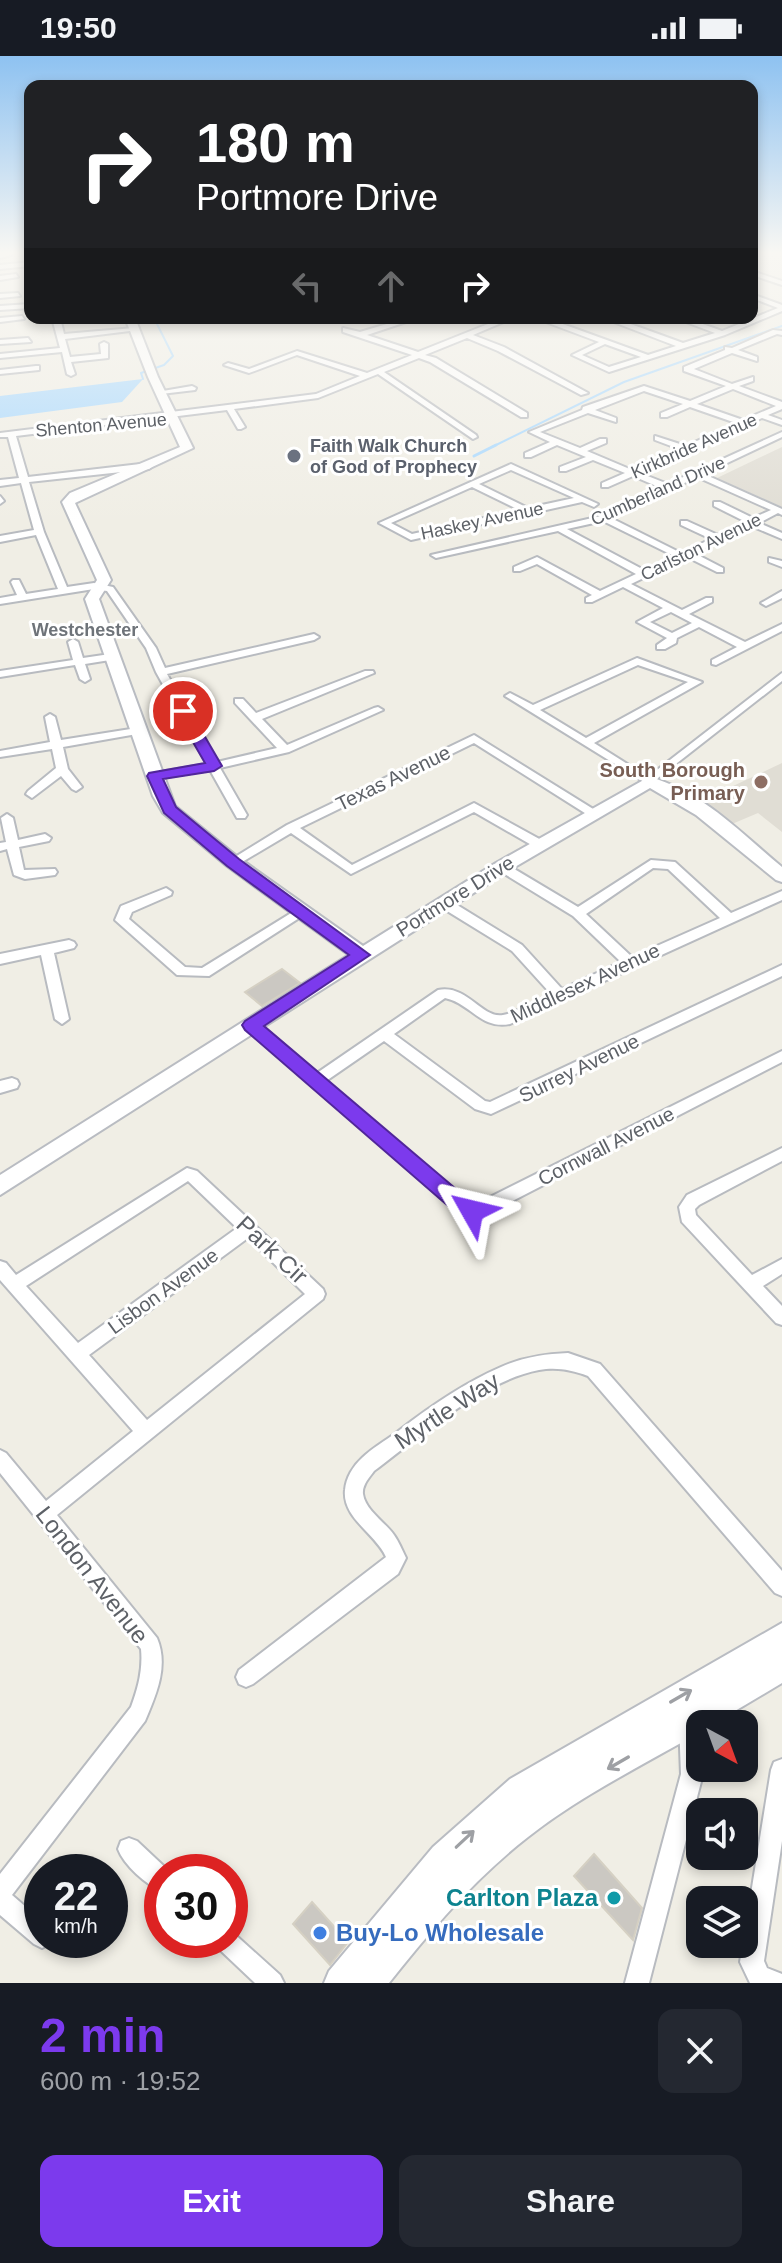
<!DOCTYPE html>
<meta charset="utf-8">
<style>
:root{--surface:#171b24;--page:#242831;--text:#f1f3f6;--muted:#9ea1a6;--accent:#7c3aed}
body{margin:0;font-family:Helvetica,sans-serif;background:var(--page);color:var(--text);height:100vh;display:flex;flex-direction:column;font-size:30px;white-space:nowrap}
*{box-sizing:border-box;margin:0}
p{font-size:26px;color:var(--muted)}
.icon{flex:none;width:44px;height:44px;fill:none;stroke:currentColor;stroke-width:2;stroke-linecap:round;stroke-linejoin:round}
.map{position:relative;height:1927px;overflow:hidden}
.drawer{display:flex;flex-direction:column;background:var(--surface);flex:1}
.drawer>*{flex:none}
.guide{position:absolute;left:24px;top:24px;width:734px;height:244px;border-radius:16px;box-shadow:0 4px 12px #0003;background:#202124;color:#fff;overflow:hidden}
.needle{width:52px;rotate:139deg}
.fabs{position:absolute;left:686px;top:1654px;display:grid;gap:16px}
.fabs a{display:grid;place-items:center;width:72px;height:72px;border-radius:16px;background:var(--surface);box-shadow:0 4px 12px #0003;font-size:40px}
.speed{position:absolute;left:24px;top:1798px;display:flex;gap:16px;font-size:40px;font-weight:700;text-align:center}
.speed>*{display:grid;place-content:center;width:104px;height:104px;border-radius:50%;background:var(--surface);box-shadow:0 4px 12px #0003;line-height:1}
.speed small{font-size:20px;font-weight:400}
.speed .limit{border:12px solid #d22;background:#fff;color:#111}
.pin{position:absolute;display:grid;place-items:center;width:68px;height:68px;color:#fff;margin:-34px;border:4px solid #fff;border-radius:50%;box-shadow:0 2px 8px #0007}
.me{position:absolute;width:88px;margin:-44px;rotate:307deg;stroke-linejoin:round;filter:drop-shadow(0 0 6px #0008)}
.turn{display:flex;align-items:center;gap:28px;height:168px;padding:0 40px;font-size:36px}
.turn .icon{width:104px;height:104px;stroke-width:2.5}
.turn b{display:block;font-size:56px;line-height:68px}
.lanes{display:flex;align-items:center;height:76px;padding:0 40px;background:#0003;justify-content:center;gap:40px;direction:ltr}
.lanes .off{opacity:.35}
.round{display:grid;place-items:center;flex:none;width:84px;height:84px;border-radius:16px;background:var(--page)}
.head{display:flex;align-items:center;justify-content:space-between;height:136px;padding:0 40px}
h1{font-size:48px;font-weight:600;line-height:60px;color:var(--accent)}
.action{display:flex;gap:16px;margin-top:auto;padding:16px 40px}
.action a{flex:1;height:92px;border-radius:16px;background:var(--accent);color:#fff;font-size:32px;font-weight:600;line-height:92px;text-align:center}
.action a+a{background:var(--page);color:var(--text)}
.status{display:flex;justify-content:space-between;align-items:center;height:56px;padding:0 40px;background:var(--surface);direction:ltr}
.status svg{height:22px;fill:currentColor}
.map>svg:first-child{display:block}
.education{fill:#e0ddd4}
.water{fill:#a7d8ff}
.lines{fill:none;stroke-linecap:round;stroke-linejoin:round}
.stream-far1{stroke:#a7d8ff;stroke-width:2}
.stream{stroke:#a7d8ff;stroke-width:3}
.building{fill:#cbc8c2;stroke:#d5d0c3;stroke-width:2}
.street-casing{stroke:#b8bbc0;stroke-width:4}
.secondary-casing{stroke:#b9bcc2;stroke-width:4}
.street{fill:#fff;fill-rule:evenodd}
.secondary{fill:#fff;fill-rule:evenodd}
.oneway{stroke:#9ea0a4}
.route{fill:#7c3aed;stroke:#51269a;stroke-width:2}
.worship-dot{fill:#6b7280;stroke:#fff;stroke-width:3}
.education-dot{fill:#8d6e63;stroke:#fff;stroke-width:3}
.culture-dot{fill:#0f9aa8;stroke:#fff;stroke-width:3}
.shop-dot{fill:#3f7fe0;stroke:#fff;stroke-width:3}
.labels{text-anchor:middle;stroke-width:6;stroke-linejoin:round;paint-order:stroke}
.far-street-label{font-size:18px;fill:#5d6167;stroke:#fff}
.far-worship-label{font-size:18px;font-weight:bold;fill:#5b616d;stroke:#fff;text-anchor:start}
.far-neighbourhood-label{font-size:18px;font-weight:bold;fill:#6e7379;stroke:#fff}
.education-label{font-size:20px;font-weight:bold;fill:#785e54;stroke:#fff;text-anchor:end}
.street-label{font-size:20px;fill:#5d6167;stroke:#fff}
.near-street-label{font-size:24px;fill:#5d6167;stroke:#fff}
.near-culture-label{font-size:24px;font-weight:bold;fill:#0d838f;stroke:#fff;text-anchor:end}
.near-shop-label{font-size:24px;font-weight:bold;fill:#366cbe;stroke:#fff;text-anchor:start}
</style>
<div class="status"><b>19:50</b><svg viewBox="0 0 49 12"><path d="M0 12V9h3v3zM5 12V6h3v6zM10 12V3h3v9zM15 12V0h3v12zM26 1h20v11H26zM47 4h2v5h-2z"/></svg></div>
<div class="map">
<svg width="782" height="1927" viewBox="0 0 782 1927">
<rect width="100%" height="100%" fill="#f0eee5"/>
<!-- education -->
<path class="education" d="M782 391V451L717 422Z
M782 707V776L758 757 732 768 699 746Z"/>
<!-- water -->
<path class="water" d="M143 323 122 346 0 362V340Z"/>
<g class="lines">
<!-- stream-far1 -->
<path class="stream-far1" d="M143 323 141 317 164 309 173 300 154 262
M492 391 624 326 782 270"/>
<!-- stream -->
<path class="stream" d="M474 400 496 389"/>
</g>
<!-- building -->
<path class="building" d="M282 913 300 927 262 950 245 936Z
M594 1798 642 1852 633 1884 574 1820Z
M312 1846 348 1886 330 1909 293 1868Z"/>
<g class="lines">
<defs>
<path id="street" d="M0 198H11V199L0 202Z
M30 206V210L0 213V209Z
M752 215 782 225V229L752 219Z
M16 218 18 221 0 224V220Z
M18 237 20 240 0 242V238Z
M752 238 782 249V255L725 279 609 316 572 299 599 286 535 262H546L648 299 676 290 603 262H614L683 287 715 277 675 262H686L722 275 778 252 752 242ZM605 288 641 301 609 311 582 299Z
M30 248V252L0 254V250Z
M22 260 24 263 0 266V262Z
M52 262H60L64 278 134 272 138 274 65 283 70 301 101 298 100 288 104 286 108 288V302L71 306 75 318 71 320 67 318 62 296 0 302V298L60 292Z
M93 262H101V263L97 265Z
M407 262H418L367 279 418 296 503 262H513L473 279 504 291 588 337 581 339 498 295 467 282 425 299 436 302 527 357V361H521L430 306 419 302 384 316 476 379 477 381 473 383 378 318 318 342 234 353 245 371 241 373H238L227 354 16 380 28 421 149 407 153 410 149 413 29 426 44 476 67 531 94 527 113 531 156 592 165 612 314 578 319 581 314 584 167 618 217 706 277 692 235 647V643H243L256 657 365 615H373L374 617 262 663 287 689 374 652 378 651 383 654 289 696 220 712 247 759 245 762H237L210 714 154 723 148 720 154 717 207 708 156 616 146 592 107 535 94 533 0 548V542L17 539 11 526 13 524H19L26 538 58 533 36 479 0 486V480L34 474 21 427 0 430V424L19 422 8 381H0V377L316 338 360 320 297 299 249 317 224 309 228 307 249 313 297 295 367 317 412 299 343 276V272L360 276Z
M773 274 782 275V279L777 278 738 294 757 301V305L732 297 694 313 732 328 753 321V325L739 330 782 346V353L768 359 782 364V369L762 362 640 417 668 428 782 376V381L704 418 782 453V459L778 457 759 467 782 477V483L751 470 694 497 723 512V516H717L687 501 631 528 682 554 706 542H712V546L689 558 745 586 782 568V575L716 609 712 608V604L737 591 699 571 677 582 676 587 665 593H657V589L667 582 637 566 663 552 623 531 592 546H586V542L592 539 537 508 520 515H514V511L537 501 600 535 636 518 558 475 436 502 431 499 601 460 661 432 633 420 608 431H602V427L625 417 593 404 566 415H560V411L586 401 557 389 531 401H525V397L550 386 529 376 582 354 583 351 644 330 690 345 726 330 684 315V311L725 294V291L732 292ZM733 333 776 350 743 364 697 348ZM644 335 683 348 661 357V361H667L690 351 736 367 686 390 655 380V384L679 393 632 414 587 395 606 387V383H600L580 392 540 376 588 357 616 366V362L595 354ZM697 421 771 454 753 462 720 446H714V450L746 466 718 479 687 465H681V469L711 483 681 497 611 462ZM603 465 674 500 644 514 567 473ZM671 556 692 567 672 577 650 566Z
M28 282 31 286 0 288V284Z
M36 310H39V314L0 318V314Z
M192 330 196 332 195 334 161 338 157 336Z
M511 408 598 448 594 451 582 446 411 484 379 467ZM511 414 574 442 528 452 479 428ZM472 431 519 454 412 478 391 467Z
M0 440 4 445 0 448Z
M769 502 782 505V511L769 506Z
M782 535V542L766 550 761 547Z
M73 583 78 586 83 602 110 598 115 601 110 604 85 608 90 623 85 626 80 623 75 609 0 621V615L73 604 68 586Z
M637 602 702 626 594 687 648 721 782 617V625L649 729 505 640 510 637 533 649ZM638 609 688 626 586 682 540 654Z
M50 658 55 661 61 684 137 672 143 675 137 678 63 691 68 713 82 731 76 735 72 733 61 720 32 742 26 738 28 735 56 712 52 693 0 701V695L50 686 45 661Z
M474 679 598 756 596 759H588L474 687 300 772 352 809 474 747 543 785 545 788 543 791H535L474 756 351 818 291 777 237 809 233 810 227 806 287 769Z
M7 758 13 762 18 784 45 778 51 782 49 785 19 791 24 814 55 813 57 816 55 819 25 823 14 819 7 793 0 795V787L6 786 1 762Z
M651 804 675 806 731 857 782 835V844L510 968C481 974 470 947 445 942L394 978 485 1045 490 1046 782 909V920L491 1058 475 1053 384 985 326 1025 467 1145 478 1147 782 995V1006L485 1159 479 1160 456 1155 244 969 251 964 256 965 317 1017 438 934C467 928 482 963 503 959 519 956 536 944 551 938L512 895 439 850 438 847 439 844H449L522 889 562 933 621 906 573 860 498 814 496 811 498 808H506L578 851ZM653 812 668 813 720 862 632 901 586 858Z
M166 832 172 836 171 839 132 856 129 863 185 911 202 912 296 854H306L307 857 209 920 177 919 115 864 121 850Z
M69 884 74 886 76 889 74 892 54 897 69 963 62 968 55 963 41 899 0 908V898Z
M12 1022 17 1024 19 1028 17 1032 0 1037V1025Z
M782 1092V1105L699 1149 695 1153 696 1159 752 1219 782 1203V1218L763 1230 782 1250V1269L776 1267 682 1166 679 1151 687 1139Z
M187 1112 197 1115 323 1233 325 1238 323 1243 57 1459 157 1582C169 1610 156 1639 145 1665L12 1839 42 1865V1884H52L50 1888 42 1892 34 1888 0 1859V1818L131 1651C138 1632 143 1614 141 1593L0 1417V1394L6 1397 46 1445 133 1375 0 1224V1205L6 1207 16 1219ZM188 1125 237 1172 78 1287 26 1230ZM248 1182 305 1238 147 1364 89 1299Z
M568 1297 600 1308 782 1515V1540L775 1537 588 1320C571 1314 557 1311 539 1314 484 1324 418 1382 374 1415 369 1422 362 1429 363 1438 365 1454 386 1467 394 1479 399 1486 402 1494 406 1502L398 1518 253 1628 246 1631 239 1628 236 1621 239 1614 386 1501C376 1478 342 1462 345 1434 346 1422 353 1410 362 1402 372 1392 385 1385 397 1376 429 1351 464 1327 501 1311 523 1301 544 1298 568 1297Z
M689 1655 696 1658 699 1665 700 1712H702L703 1718 649 1927H625L681 1718 679 1665 682 1658Z
M782 1703V1785L764 1905 767 1912 782 1918V1927H750L740 1906 771 1714 774 1706Z
M129 1782 137 1785 170 1816H162V1835C146 1829 124 1809 118 1793L121 1785Z
M230 1874 280 1919 284 1927H255L218 1892 214 1884H230Z"/>
<path id="secondary" d="M125 262H135L158 321 193 392 75 447 111 524 99 543 175 750 239 802 363 890 496 807 649 721C701 734 742 778 782 811V826L776 824 696 759 650 732 508 815 0 1139V1119L349 899 227 810 163 757 153 740 85 543 97 524 62 446 70 437 180 391 148 321Z
M782 1567V1627L713 1668H700V1676C643 1709 580 1740 528 1781 474 1823 431 1874 389 1927H324L329 1915 433 1791 510 1723Z"/>
</defs>
<!-- street casing -->
<use href="#street" class="street-casing"/>
<!-- secondary casing -->
<use href="#secondary" class="secondary-casing"/>
<!-- street -->
<use href="#street" class="street"/>
<!-- secondary -->
<use href="#secondary" class="secondary"/>
</g>
<!-- one-way arrows -->
<defs><path id="oneway-shaft" d="M-6 0H5M1.5-3L5.5 0L1.5 3" fill="none" stroke-width="1.6" stroke-linecap="round" stroke-linejoin="round" transform="scale(2)"/></defs>
<g class="oneway">
<use href="#oneway-shaft" transform="translate(681 1640) rotate(-30)"/>
<use href="#oneway-shaft" transform="translate(618 1707) rotate(150)"/>
<use href="#oneway-shaft" transform="translate(465 1783) rotate(-43)"/>
</g>
<!-- sky -->
<linearGradient id="sky" x2="0" y2="1"><stop stop-color="#8ec2f1"/><stop offset="0.42" stop-color="#f8f7f3"/><stop offset="1" stop-color="#f8f7f3" stop-opacity="0"/></linearGradient>
<rect width="782" height="468" fill="url(#sky)"/>
<!-- route -->
<path class="route" d="M183 651 190 655 222 710 214 715 163 723 176 751 239 803 370 899 264 970 469 1144 479 1149 482 1155 479 1161 472 1163 455 1156 245 974 242 969 245 965 349 899 227 810 164 757 147 720 149 717 205 707 175 655Z"/>
<!-- markers -->
<circle class="worship-dot" cx="294" cy="400" r="8"/>
<circle class="education-dot" cx="761" cy="726" r="8"/>
<circle class="culture-dot" cx="614" cy="1842" r="8"/>
<circle class="shop-dot" cx="320" cy="1877" r="8"/>
<g class="labels">
<!-- far-street labels -->
<g class="far-street-label">
<text transform="translate(101 369) rotate(-5)" y="6">Shenton Avenue</text>
<text transform="translate(694 390) rotate(-24)" y="6">Kirkbride Avenue</text>
<text transform="translate(658 435) rotate(-24)" y="6">Cumberland Drive</text>
<text transform="translate(482 465) rotate(-12)" y="6">Haskey Avenue</text>
<text transform="translate(701 491) rotate(-26)" y="6">Carlston Avenue</text>
</g>
<!-- far-worship labels -->
<g class="far-worship-label">
<text x="310" y="396">Faith Walk Church<tspan x="310" dy="21">of God of Prophecy</tspan></text>
</g>
<!-- far-neighbourhood labels -->
<g class="far-neighbourhood-label">
<text x="85" y="580">Westchester</text>
</g>
<!-- education labels -->
<g class="education-label">
<text x="745" y="721">South Borough<tspan x="745" dy="23">Primary</tspan></text>
</g>
<!-- street labels -->
<g class="street-label">
<text transform="translate(393 722) rotate(-26)" y="7">Texas Avenue</text>
<text transform="translate(455 840) rotate(-32)" y="7">Portmore Drive</text>
<text transform="translate(585 927) rotate(-25)" y="7">Middlesex Avenue</text>
<text transform="translate(579 1012) rotate(-26)" y="7">Surrey Avenue</text>
<text transform="translate(606 1090) rotate(-27)" y="7">Cornwall Avenue</text>
<text transform="translate(163 1235) rotate(-36)" y="7">Lisbon Avenue</text>
</g>
<!-- near-street labels -->
<g class="near-street-label">
<text transform="translate(272 1194) rotate(43)" y="8">Park Cir</text>
<text transform="translate(447 1355) rotate(-33)" y="8">Myrtle Way</text>
<text transform="translate(92 1519) rotate(52)" y="8">London Avenue</text>
</g>
<!-- near-culture labels -->
<g class="near-culture-label">
<text x="598" y="1850">Carlton Plaza</text>
</g>
<!-- near-shop labels -->
<g class="near-shop-label">
<text x="336" y="1885">Buy-Lo Wholesale</text>
</g>
</g>
</svg>
<div class="fabs">
<a><svg class="needle" viewBox="-14 -14 28 28"><path d="M0-13l5 13h-10z" fill="#e53935"/><path d="M0 13l5-13h-10z" fill="#9ea1a6"/></svg></a>
<a><svg class="icon" aria-label="sound" viewBox="0 0 24 24"><path d="M4 9h4l5-4v14l-5-4H4zM17 9q2 3 0 6"/></svg></a>
<a><svg class="icon" aria-label="layers" viewBox="0 0 24 24"><path d="M12 4l9 5-9 5-9-5zM3 14l9 5 9-5"/></svg></a>
</div>
<div class="speed"><div>22<small>km/h</small></div><div class="limit">30</div></div>
<div class="pin" style="left:183px;top:655px;background:#d93025"><svg class="icon" aria-label="arrive" viewBox="0 0 24 24"><path d="M6 21V4h12l-3 4 3 4H6"/></svg></div>
<svg class="me" style="left:472px;top:1155px" viewBox="-20 -20 40 40"><path d="M0-17L14 15 0 8-14 15z" fill="#7c3aed" stroke="#fff" stroke-width="4"/></svg>
<div class="guide">
<div class="turn"><svg class="icon" aria-label="right" viewBox="0 0 24 24"><path d="M7 20v-9h11M14 6l5 5-5 5"/></svg><div><b>180 m</b>Portmore Drive</div></div>
<div class="lanes"><svg class="icon off" aria-label="left" viewBox="0 0 24 24"><path d="M17 20v-9H6M10 6l-5 5 5 5"/></svg><svg class="icon off" aria-label="ahead" viewBox="0 0 24 24"><path d="M12 20V5M6 11l6-6 6 6"/></svg><svg class="icon" aria-label="right" viewBox="0 0 24 24"><path d="M7 20v-9h11M14 6l5 5-5 5"/></svg></div>
</div>
</div>
<section class="drawer">
<div class="head"><div><h1>2 min</h1><p>600 m · 19:52</p></div><a class="round"><svg class="icon" aria-label="close" viewBox="0 0 24 24"><path d="M6 6l12 12M18 6L6 18"/></svg></a></div>
<div class="action"><a>Exit</a><a>Share</a></div>
</section>
